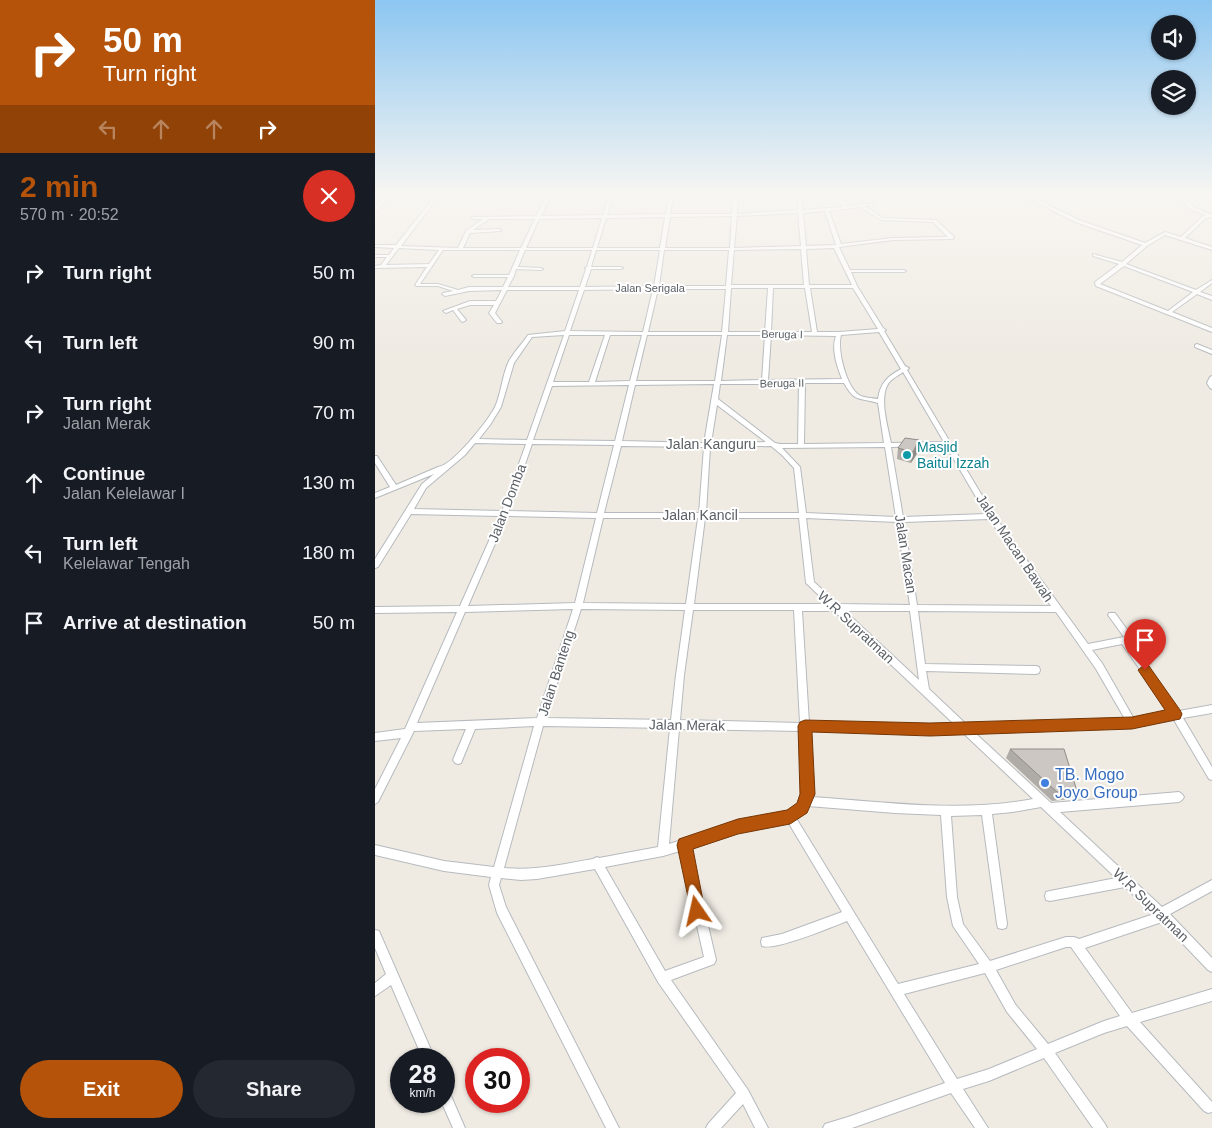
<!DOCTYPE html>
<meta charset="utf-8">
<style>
:root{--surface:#171b24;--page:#242831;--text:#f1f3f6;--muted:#9ea1a6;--accent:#b45309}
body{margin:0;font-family:Helvetica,sans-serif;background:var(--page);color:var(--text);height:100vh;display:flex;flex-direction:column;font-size:19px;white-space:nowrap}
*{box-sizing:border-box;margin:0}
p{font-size:16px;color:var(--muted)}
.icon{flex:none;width:28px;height:28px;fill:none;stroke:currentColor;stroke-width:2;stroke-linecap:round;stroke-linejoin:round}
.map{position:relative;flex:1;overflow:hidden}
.drawer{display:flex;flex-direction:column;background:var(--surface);width:375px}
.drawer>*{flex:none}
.guide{background:#b45309;color:#fff;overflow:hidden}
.controls{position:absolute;left:776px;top:15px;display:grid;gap:10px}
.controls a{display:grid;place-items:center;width:45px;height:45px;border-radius:50%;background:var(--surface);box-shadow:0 1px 4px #0004;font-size:25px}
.speed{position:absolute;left:15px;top:1048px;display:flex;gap:10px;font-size:25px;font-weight:700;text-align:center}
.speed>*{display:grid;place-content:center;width:65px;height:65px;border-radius:50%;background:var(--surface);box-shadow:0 1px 4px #0004;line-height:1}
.speed small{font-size:12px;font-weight:400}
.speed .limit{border:8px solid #d22;background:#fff;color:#111}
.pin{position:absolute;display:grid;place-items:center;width:42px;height:42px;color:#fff;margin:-51px -21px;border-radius:50% 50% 50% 0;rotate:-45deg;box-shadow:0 0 5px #0007}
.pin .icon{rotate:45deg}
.me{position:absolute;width:55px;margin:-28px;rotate:349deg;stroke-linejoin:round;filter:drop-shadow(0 0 4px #0008)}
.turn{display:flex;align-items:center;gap:18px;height:105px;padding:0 20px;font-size:22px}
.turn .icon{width:65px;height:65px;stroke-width:2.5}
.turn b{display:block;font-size:35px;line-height:42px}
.lanes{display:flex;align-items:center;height:48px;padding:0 20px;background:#0003;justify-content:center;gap:25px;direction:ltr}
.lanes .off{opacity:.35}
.round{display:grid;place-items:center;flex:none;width:52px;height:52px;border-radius:26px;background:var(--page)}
.overview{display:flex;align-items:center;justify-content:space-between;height:85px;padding:0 20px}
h1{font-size:30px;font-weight:600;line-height:38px;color:var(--accent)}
.button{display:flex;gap:10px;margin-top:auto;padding:10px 20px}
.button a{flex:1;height:58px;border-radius:30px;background:var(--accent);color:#fff;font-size:20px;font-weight:600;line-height:58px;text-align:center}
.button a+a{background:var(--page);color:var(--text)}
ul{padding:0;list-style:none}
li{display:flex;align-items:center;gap:15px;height:70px;padding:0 20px}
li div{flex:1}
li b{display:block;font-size:19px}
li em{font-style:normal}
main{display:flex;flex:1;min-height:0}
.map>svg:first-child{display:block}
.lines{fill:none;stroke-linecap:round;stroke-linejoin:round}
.stream{stroke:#a3e1ff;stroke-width:1}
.minor-casing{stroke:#b6babe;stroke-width:2}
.minor{fill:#fff;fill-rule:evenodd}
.wall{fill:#afaba7}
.shaded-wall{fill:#8f8b88}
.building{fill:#ccc7c2;stroke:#8f8b88}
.route{fill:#b45309;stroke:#753606}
.culture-dot{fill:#0f9aa8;stroke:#fff;stroke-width:2}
.shop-dot{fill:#3f7fe0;stroke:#fff;stroke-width:2}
.labels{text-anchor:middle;stroke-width:4;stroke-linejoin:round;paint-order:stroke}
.far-street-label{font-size:11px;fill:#5b6065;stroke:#fff}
.street-label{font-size:14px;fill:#5b6065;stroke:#fff}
.culture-label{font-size:14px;fill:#0d838f;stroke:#fff;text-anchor:start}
.near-shop-label{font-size:16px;fill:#366cbe;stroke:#fff;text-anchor:start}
</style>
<main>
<section class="drawer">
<div class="guide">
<div class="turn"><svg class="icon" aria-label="right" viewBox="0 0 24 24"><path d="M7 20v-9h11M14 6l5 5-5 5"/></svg><div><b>50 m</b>Turn right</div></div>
<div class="lanes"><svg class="icon off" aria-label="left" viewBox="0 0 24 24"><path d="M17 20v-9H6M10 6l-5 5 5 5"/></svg><svg class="icon off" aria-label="ahead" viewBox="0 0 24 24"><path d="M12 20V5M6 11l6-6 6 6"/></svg><svg class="icon off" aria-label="ahead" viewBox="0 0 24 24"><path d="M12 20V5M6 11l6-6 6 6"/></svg><svg class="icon" aria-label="right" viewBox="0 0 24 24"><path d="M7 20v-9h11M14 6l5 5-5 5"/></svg></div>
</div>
<div class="overview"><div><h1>2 min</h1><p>570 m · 20:52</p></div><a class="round" style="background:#d93025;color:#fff"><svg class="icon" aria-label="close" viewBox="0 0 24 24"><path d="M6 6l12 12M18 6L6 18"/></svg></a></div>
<ul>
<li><svg class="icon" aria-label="right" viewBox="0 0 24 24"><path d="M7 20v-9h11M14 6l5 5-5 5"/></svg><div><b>Turn right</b></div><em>50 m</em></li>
<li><svg class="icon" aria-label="left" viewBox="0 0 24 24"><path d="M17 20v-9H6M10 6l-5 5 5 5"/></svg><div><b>Turn left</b></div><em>90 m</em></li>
<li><svg class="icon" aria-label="right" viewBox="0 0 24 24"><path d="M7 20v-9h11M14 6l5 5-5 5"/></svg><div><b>Turn right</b><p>Jalan Merak</p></div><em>70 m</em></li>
<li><svg class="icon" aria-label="ahead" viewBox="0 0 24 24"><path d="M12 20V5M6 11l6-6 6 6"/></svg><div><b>Continue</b><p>Jalan Kelelawar I</p></div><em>130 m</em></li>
<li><svg class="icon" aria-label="left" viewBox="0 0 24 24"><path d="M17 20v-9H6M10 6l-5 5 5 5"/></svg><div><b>Turn left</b><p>Kelelawar Tengah</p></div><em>180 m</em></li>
<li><svg class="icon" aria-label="arrive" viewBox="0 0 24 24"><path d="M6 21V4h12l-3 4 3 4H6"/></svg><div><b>Arrive at destination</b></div><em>50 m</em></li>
</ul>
<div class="button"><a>Exit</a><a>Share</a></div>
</section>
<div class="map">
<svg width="837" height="1128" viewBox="0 0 837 1128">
<rect width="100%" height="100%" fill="#efebe3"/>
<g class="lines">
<!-- stream -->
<path class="stream" d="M799 196 819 211 837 218"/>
<defs>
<path id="minor" d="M14 196 2 211H0V207L7 199H0V197Z
M60 196H64L26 246 83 248 91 231 108 219H98L96 218V217L161 216 172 196H176L166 216 228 215 234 196H238L232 215 291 214 294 196H298L295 214H357L359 196H363L362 214 423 210 422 196H426L427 210 468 207 460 196H464L472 206 498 203V205L490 206 507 218 561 220 579 237V238L577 239 518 240 464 247 475 270H529L531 271 529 272H476L482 286 508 328 511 330 509 331 530 366 534 368 532 370 618 514 713 644 749 637 733 615 734 613H740L756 635 766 632 787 636 788 638 787 640C775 642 768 636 755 642L804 711 837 705V713L808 718 837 767V780L834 779 799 720 757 727 599 732 676 803 804 792 807 794 809 797 807 800 804 802 685 812 787 907 837 880V891L795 914 837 958V972L833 970 787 922 710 948 757 1013 837 989V1001L765 1022 837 1102V1112L833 1113 829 1111 752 1026 729 1033 680 1053 730 1124 732 1128H718L669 1058 614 1081 588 1089 613 1128H600L576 1093 477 1128H448L450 1124 473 1117 570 1083 472 921C457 927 400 951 387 946L386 942 387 938 407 934 467 912 413 822 363 832 315 847 341 960 339 964 296 980 373 1090 393 1128H380L368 1104 346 1128H331L333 1124 361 1093 283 982 220 869 162 879 146 880 126 878 124 885 131 907 244 1128H231L122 913 114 885 116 877 69 871 0 855V845L69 861 119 867 159 726 100 729 86 763 83 764 80 763 78 760 91 729 39 731 3 802 0 804V789L26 738 0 741V733L30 729 82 612 0 613V607L85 606 125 516 36 514 3 567 0 568V559L47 484 59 474 0 498V493L15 487 0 463V456H2L21 485 63 467C77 466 113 421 120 407 126 394 127 377 133 363 138 353 147 344 153 335L190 331 204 290H132L120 313 127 322 126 323H122L114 313 119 305H95L82 309 91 320 88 322 86 321 78 310 71 313 68 311 95 301H121L127 290 94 291 70 296 67 294 68 293 78 291 63 286H42L40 285 52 267 0 268V266L6 265 12 257H0V255H14L19 248 0 247V245H21ZM485 207 506 220 558 222 573 237 518 238 466 244 454 211ZM450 211 461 245 431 246 428 213ZM423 213 426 246 359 248 362 216ZM357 216 355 248H290L295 217ZM290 217 285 248H222L231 218ZM227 218 218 248H151L164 219ZM114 219H160L146 248H88L95 233 126 231V230L124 229 98 230ZM24 248 64 250 54 264 11 265ZM459 248 477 285H434L431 249ZM426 249 429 285H356L359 250ZM68 250H145L134 275H99L97 276 99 277H133L128 287H94L83 290 63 284H45ZM150 250H217L212 267 210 268 211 269 205 287H133L139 276 141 269 166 270 168 269 166 268 143 267ZM221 250H285L279 286 210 287 216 269H246L248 268 246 267H216ZM289 250H354L351 286H284ZM356 288H393L390 332H353ZM398 288H430L437 332H396ZM435 288H478L503 329 464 332H442ZM278 289 268 332 195 331 209 290ZM283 289H351L347 332H273ZM504 332 526 369C513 376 505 383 503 399 497 398 489 398 484 395 471 386 462 350 466 335ZM189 335 152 440 104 439 115 425 126 407 139 363 157 337ZM194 335H230L214 382H178ZM235 335H267L255 381 220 382ZM272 335H347L340 381H261ZM352 335H390L387 380 346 381ZM396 335 461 336C456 349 462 366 467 379L393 380ZM528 372 569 442 516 443C513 427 504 399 513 384 516 379 523 376 528 372ZM424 383 423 444H405L400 443 343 399 345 384H387L390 385 393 384ZM430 383H469C480 403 484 397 503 403L509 443 429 444ZM339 384 329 443 247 441 260 385ZM254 385 240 441 158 440 177 386ZM342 405 391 442 336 443ZM100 443 151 444 127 511 39 509 51 488 90 455ZM157 444 239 445 222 513 134 511ZM246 446 329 447 324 513H229ZM396 446 407 455 419 468 424 513H331L335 447ZM571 446 611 514 528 517 516 447ZM510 447 521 517 431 513 425 467 407 448ZM132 516 221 518 200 603 93 606ZM228 518H323L311 604 208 603ZM330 518H424L431 583 453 604H319ZM431 518 522 522 535 605 463 604 439 582ZM614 519 676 606 542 605 529 522ZM198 609 162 718 42 723 90 612ZM206 609 310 610 301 675 296 720 171 718ZM318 610H419L425 723 305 720 309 675ZM427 611H459L579 724 555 725 434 723ZM470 611H535L544 680ZM543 611 681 612 721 669 750 719 591 724 554 689 551 671 661 674 664 673 665 670 664 667 661 666 550 664ZM747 644 795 712 759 719 727 663 717 650ZM168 726 295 728 283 847 224 858 222 857 218 859C188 864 160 871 129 868ZM304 729 425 731 428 795 424 805 413 813 363 822 294 844ZM434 731 555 733 587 732 658 799C585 813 511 802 437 797ZM433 806 520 813 566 815 572 897 578 926 604 964 523 984 421 818 430 811ZM666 807 741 878 675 891 671 892 670 896 671 900 675 901 750 887 779 914 704 939 699 937H691L615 961 588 924 582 897 576 816 607 815 622 924 623 928 627 929 631 928 632 924 617 814 638 812ZM305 851 329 957 290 971 230 867 288 856ZM691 947H696L745 1016 729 1021 673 1044 640 1004 621 970ZM610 973 632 1012 662 1049 614 1069 582 1079 529 994Z
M649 196H655L704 220 770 243 790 232 806 237 828 216 831 215 816 210 803 196H808L820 208 837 215V217L831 218 810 238 837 247V250L790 235 772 246 751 264 821 290 837 280V283L825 292 837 296V300L822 294 797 312 837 328V332L721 286 720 283V282L744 264 718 256V254L747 262 767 245 700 222ZM749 266 818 292 793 311 725 284Z
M822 344 837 350V354L820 347V345Z
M837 376V389L835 388 832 383 835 377Z
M0 930 4 931 60 1059H48L16 985 0 996V983L11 974 0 948Z
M69 1087 73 1089 90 1128H78L66 1101H69Z"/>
</defs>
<!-- minor casing -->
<use href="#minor" class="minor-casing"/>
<!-- minor -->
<use href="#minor" class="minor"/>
</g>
<!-- wall -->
<path class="wall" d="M523 448 543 452 536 463 522 459Z
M635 749 702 791 696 799 677 801 631 758Z"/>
<!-- shaded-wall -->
<path class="shaded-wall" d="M544 440 543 452 536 463 538 452Z"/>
<!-- building -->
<path class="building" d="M530 438 544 440 538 452 523 448Z
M635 749H689L702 791 682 792Z"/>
<!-- sky -->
<linearGradient id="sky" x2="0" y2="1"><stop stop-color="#8cc6f1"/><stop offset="0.55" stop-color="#f8f6f2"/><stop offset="1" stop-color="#f8f6f2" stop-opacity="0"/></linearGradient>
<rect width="837" height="354" fill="url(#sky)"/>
<!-- route -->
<path class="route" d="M770 664 774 666 805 710 807 714 805 719 757 729 555 736 437 732 440 794 432 813 415 824 363 834 318 849 330 911 328 916 322 919 317 916 302 845 304 839 363 819 412 810 422 803 425 794 423 726 425 722 430 720 555 723 757 717 790 710 763 670Z"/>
<!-- markers -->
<circle class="culture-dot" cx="532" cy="455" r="5"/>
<circle class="shop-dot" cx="670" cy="783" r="5"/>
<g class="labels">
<!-- far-street labels -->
<g class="far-street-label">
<text x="275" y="292">Jalan Serigala</text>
<text transform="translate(407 334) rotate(1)" y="4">Beruga I</text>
<text transform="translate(407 383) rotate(-1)" y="4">Beruga II</text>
</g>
<!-- street labels -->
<g class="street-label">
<text x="336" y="449">Jalan Kanguru</text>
<text transform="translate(132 503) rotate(-69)" y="5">Jalan Domba</text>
<text x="325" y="520">Jalan Kancil</text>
<text transform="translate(640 548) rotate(56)" y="5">Jalan Macan Bawah</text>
<text transform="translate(531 554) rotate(81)" y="5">Jalan Macan</text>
<text transform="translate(481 627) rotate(43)" y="5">W.R Supratman</text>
<text transform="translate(181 673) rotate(-72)" y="5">Jalan Banteng</text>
<text transform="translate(312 725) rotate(1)" y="5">Jalan Merak</text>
<text transform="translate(776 905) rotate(44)" y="5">W.R Supratman</text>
</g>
<!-- culture labels -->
<g class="culture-label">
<text x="542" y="452">Masjid<tspan x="542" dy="16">Baitul Izzah</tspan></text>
</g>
<!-- near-shop labels -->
<g class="near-shop-label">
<text x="680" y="780">TB. Mogo<tspan x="680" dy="18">Joyo Group</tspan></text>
</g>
</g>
</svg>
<div class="controls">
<a><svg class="icon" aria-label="sound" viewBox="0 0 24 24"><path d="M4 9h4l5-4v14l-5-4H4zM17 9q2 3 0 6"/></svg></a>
<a><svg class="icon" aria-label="layers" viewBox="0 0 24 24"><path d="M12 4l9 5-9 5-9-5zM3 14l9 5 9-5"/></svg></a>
</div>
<div class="speed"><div>28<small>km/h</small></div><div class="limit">30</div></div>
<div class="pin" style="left:770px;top:670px;background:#d93025"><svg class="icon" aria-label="arrive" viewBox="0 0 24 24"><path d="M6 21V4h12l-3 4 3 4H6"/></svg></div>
<svg class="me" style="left:322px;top:911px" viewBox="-20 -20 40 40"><path d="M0-17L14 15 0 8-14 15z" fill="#b45309" stroke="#fff" stroke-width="4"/></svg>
</div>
</main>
